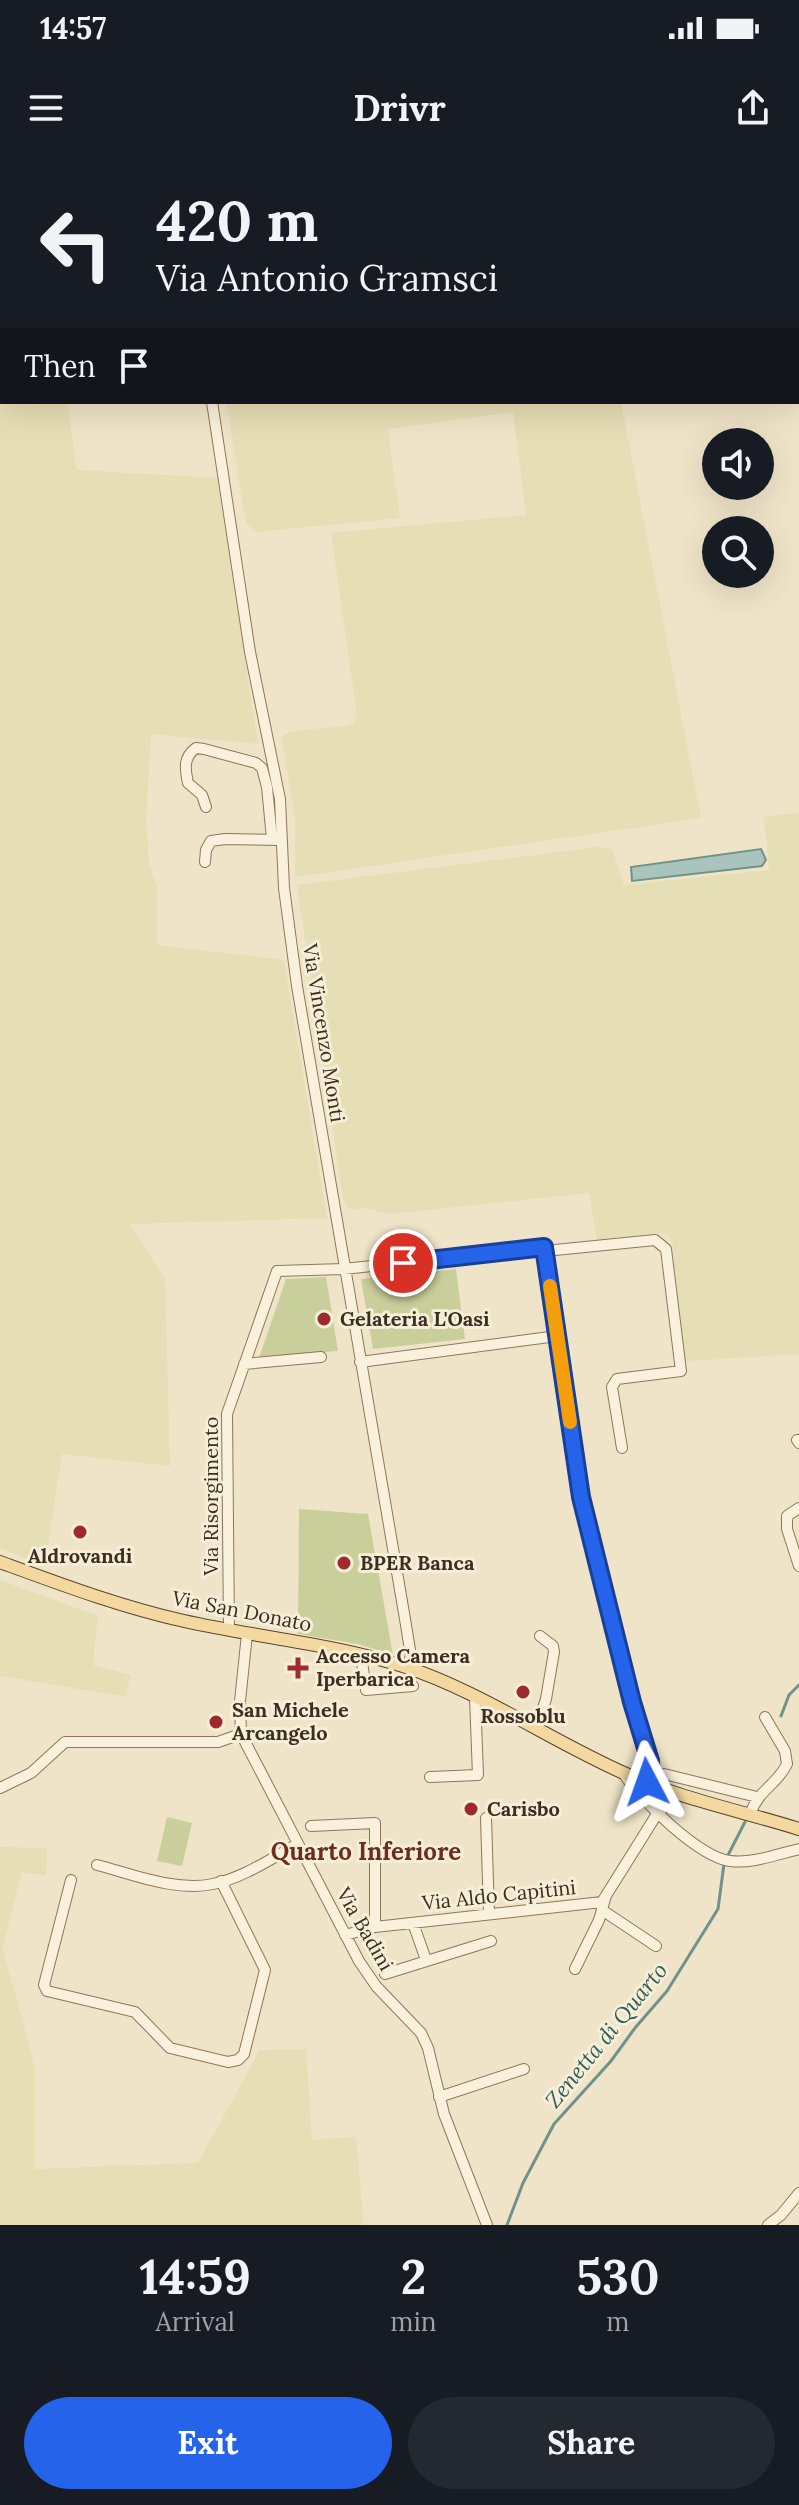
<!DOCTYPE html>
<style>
:root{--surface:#171b24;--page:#242831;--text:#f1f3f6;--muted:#9ea1a6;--accent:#2563eb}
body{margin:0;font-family:Lora,serif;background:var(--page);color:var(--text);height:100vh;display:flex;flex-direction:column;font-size:30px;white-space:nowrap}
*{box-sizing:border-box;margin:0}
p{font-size:26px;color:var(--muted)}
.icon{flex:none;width:44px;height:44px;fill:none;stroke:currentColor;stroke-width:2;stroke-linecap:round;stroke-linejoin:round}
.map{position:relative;height:2065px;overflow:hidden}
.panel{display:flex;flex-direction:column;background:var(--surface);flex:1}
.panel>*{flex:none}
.hud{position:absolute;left:0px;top:0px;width:800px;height:244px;box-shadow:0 8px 32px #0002;background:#171b24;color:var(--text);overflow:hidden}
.tools{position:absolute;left:702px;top:268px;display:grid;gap:16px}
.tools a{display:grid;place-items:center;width:72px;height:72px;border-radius:50%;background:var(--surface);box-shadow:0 8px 32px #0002;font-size:40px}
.pin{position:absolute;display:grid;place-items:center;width:68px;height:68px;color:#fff;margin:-34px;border:4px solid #fff;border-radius:50%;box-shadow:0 2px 8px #0007}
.me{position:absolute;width:88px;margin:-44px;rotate:356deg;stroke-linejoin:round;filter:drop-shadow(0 0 6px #0008)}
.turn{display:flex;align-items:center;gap:28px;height:168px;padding:0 24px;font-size:36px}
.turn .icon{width:104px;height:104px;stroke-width:2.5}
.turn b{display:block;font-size:56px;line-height:68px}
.then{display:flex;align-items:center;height:76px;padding:0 24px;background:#0003;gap:16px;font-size:30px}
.eta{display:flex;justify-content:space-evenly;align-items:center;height:136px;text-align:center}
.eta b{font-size:48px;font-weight:700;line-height:56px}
.button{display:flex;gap:16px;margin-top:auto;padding:16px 24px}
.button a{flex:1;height:92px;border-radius:48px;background:var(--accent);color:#fff;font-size:32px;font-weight:700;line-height:92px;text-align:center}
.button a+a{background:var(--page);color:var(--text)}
.status{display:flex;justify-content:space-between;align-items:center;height:56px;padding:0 40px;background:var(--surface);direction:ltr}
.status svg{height:22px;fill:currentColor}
header{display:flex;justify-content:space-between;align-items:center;height:104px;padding:0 24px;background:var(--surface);font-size:36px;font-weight:700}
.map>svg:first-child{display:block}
.farmland{fill:#e6deb5}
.green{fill:#c9cf9b}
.water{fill:#a9c4bc;stroke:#6f938a;stroke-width:2}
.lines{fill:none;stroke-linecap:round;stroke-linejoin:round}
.stream{stroke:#6f938a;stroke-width:3}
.minor-casing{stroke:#8d765c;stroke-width:12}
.major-casing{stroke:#5b4430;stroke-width:14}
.minor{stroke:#faf1dc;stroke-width:10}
.major{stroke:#f3d9a0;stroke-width:12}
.route-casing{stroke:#184099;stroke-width:20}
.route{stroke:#2563eb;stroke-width:14}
.slow{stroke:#f59e0b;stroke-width:14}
.poi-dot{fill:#9e2a2b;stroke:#f7eed8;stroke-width:3}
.labels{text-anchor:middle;stroke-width:6;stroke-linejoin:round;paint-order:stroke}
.street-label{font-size:20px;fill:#3d2e20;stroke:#f7eed8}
.poi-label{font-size:20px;font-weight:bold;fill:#3d2e20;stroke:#f7eed8;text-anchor:start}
.water-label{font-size:22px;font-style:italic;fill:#2f5d5a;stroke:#f7eed8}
.quarter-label{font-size:24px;font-weight:bold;fill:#6b2e1e;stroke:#f7eed8}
</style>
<div class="status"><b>14:57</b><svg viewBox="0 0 49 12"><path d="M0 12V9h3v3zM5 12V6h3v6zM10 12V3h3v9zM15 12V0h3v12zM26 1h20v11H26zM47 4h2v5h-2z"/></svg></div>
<header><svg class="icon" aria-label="menu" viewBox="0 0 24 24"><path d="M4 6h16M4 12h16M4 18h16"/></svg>Drivr<svg class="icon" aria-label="share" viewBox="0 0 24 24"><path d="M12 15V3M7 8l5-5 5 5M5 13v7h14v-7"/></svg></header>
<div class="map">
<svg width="799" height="2065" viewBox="0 0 799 2065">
<rect width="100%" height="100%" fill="#f0e4c8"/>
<!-- farmland -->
<path class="farmland" d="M278 0H646L278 2Z
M0 31H2V242H67L77 310 217 318 258 584 151 574 146 661 149 704 157 727V785L284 800 327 1058 130 1064 165 1119 170 1306 62 1294 45 1406 0 1388Z
M226 242H621L701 658 295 717V660L282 579 285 574 303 570 348 566 354 563 357 556 331 373 526 355 513 252 388 269 400 358 256 372 246 363Z
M799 653V1194L685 1201 672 1083 667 1075 656 1073 597 1080 589 1033 390 1054 366 1048 349 1049 343 1039 297 725 599 687 612 689 624 725 769 710 764 657Z
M0 1420 98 1456 93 1505 131 1515 126 1537 0 1516Z
M0 1687 47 1688 46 1715 22 1712 3 1789 35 1906V2009L198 2003 260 1890 306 1889 312 1980 356 1977 364 2065H0Z"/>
<!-- green -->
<path class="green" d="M456 1109 465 1179 373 1189 361 1119Z
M326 1117 338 1191 259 1198 286 1119Z
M299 1349 368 1354 393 1495 358 1484 298 1474Z
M167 1657 192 1663 182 1706 157 1701Z"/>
<!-- water -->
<path class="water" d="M761 689 766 700 762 706 632 721 631 707Z"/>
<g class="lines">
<!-- stream -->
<path class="stream" d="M781 1556 789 1535 799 1525
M727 1697 745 1662
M507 2065 523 2023 554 1964 611 1901 635 1868 667 1831 718 1749 724 1704"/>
<defs>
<path id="minor" d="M167 0V2
M212 242 250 492 280 639 284 728 297 826 405 1459 411 1496 407 1507
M206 647 202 635 188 623C185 609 183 597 196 588L204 589 256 603 262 608 267 627 272 679
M205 702 206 690 211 681 225 679 279 680
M545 1091 655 1080 666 1089 681 1211 617 1219 612 1227 622 1288
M360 1202 557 1176
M244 1204 321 1197
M797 1280 799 1283
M799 1348 787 1356V1369L799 1406
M229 1470 227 1254 277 1111 344 1109 544 1087 581 1337 632 1542 650 1601 651 1615 647 1622
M247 1474 240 1541 241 1574 359 1801 376 1826 421 1873 428 1888 444 1954 487 2065
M361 1495 366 1530 413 1526
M536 1569 546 1539 554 1492 553 1486 540 1476
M624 1614C640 1640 699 1697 730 1701 752 1704 778 1694 799 1689
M664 1614 757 1637
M430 1617 478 1615 475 1537
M636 1619 640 1604 646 1592
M0 1628 31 1613 65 1582H218L241 1574
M657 1654 660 1627
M750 1654C760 1628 777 1625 787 1604L785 1591 765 1557
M486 1658 489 1754
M311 1666 375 1663V1767
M97 1705C132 1714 176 1732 213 1724 243 1718 272 1698 298 1684
M71 1720 44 1825 47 1831 135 1852 170 1888 228 1902 238 1900 244 1894 265 1810 221 1721
M602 1750 656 1786
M413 1763 426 1800
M345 1775 375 1767 602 1742 657 1654 679 1633
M575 1809 599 1760 605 1739
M385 1814 491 1781
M439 1937 524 1909
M768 2065 781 2055 799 2033"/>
<path id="major" d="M0 1402C60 1424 121 1447 184 1461 256 1477 333 1484 403 1506 482 1532 551 1581 626 1614 681 1639 742 1651 799 1669"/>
</defs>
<!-- minor casing -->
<use href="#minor" class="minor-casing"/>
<!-- major casing -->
<use href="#major" class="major-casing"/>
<!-- minor -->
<use href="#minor" class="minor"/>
<!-- major -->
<use href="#major" class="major"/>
</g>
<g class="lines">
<defs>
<path id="route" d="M403 1103 544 1087 581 1337 632 1542 650 1601 651 1615 647 1622"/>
</defs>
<!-- route casing -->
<use href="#route" class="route-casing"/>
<!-- route -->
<use href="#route" class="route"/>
<!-- slow -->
<path class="slow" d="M550 1126 570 1262"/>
</g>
<!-- markers -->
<g class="poi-dot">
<circle cx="324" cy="1159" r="8"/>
<circle cx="80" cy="1372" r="8"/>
<circle cx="344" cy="1403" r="8"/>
<path d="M294 1496h8v8h8v8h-8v8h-8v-8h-8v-8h8z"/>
<circle cx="523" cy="1532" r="8"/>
<circle cx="216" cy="1562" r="8"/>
<circle cx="471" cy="1649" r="8"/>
</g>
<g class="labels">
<!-- street labels -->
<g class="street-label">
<text transform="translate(324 873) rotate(81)" y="7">Via Vincenzo Monti</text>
<text transform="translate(211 1336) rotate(-90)" y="7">Via Risorgimento</text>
<text transform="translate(242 1451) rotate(11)" y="7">Via San Donato</text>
<text transform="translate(499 1735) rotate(-6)" y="7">Via Aldo Capitini</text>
<text transform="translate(365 1769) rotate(60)" y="7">Via Badini</text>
</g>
<!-- poi labels -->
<g class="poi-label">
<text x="340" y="1166">Gelateria L'Oasi</text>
<text x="80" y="1403" text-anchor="middle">Aldrovandi</text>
<text x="360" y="1410">BPER Banca</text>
<text x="316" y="1503">Accesso Camera<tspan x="316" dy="23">Iperbarica</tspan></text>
<text x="232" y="1557">San Michele<tspan x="232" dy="23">Arcangelo</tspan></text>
<text x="523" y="1563" text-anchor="middle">Rossoblu</text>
<text x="487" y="1656">Carisbo</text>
</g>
<!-- water labels -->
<g class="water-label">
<text transform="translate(606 1875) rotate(-51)" y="8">Zenetta di Quarto</text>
</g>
<!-- quarter labels -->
<g class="quarter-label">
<text x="366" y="1700">Quarto Inferiore</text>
</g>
</g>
</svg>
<div class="tools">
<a><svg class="icon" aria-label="sound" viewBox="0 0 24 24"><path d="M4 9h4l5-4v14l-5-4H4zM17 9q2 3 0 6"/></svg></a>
<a><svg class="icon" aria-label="search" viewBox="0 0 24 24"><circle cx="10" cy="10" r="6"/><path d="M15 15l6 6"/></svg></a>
</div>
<div class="pin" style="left:403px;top:1103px;background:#d93025"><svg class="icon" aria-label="arrive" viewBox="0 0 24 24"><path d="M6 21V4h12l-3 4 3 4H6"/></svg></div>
<svg class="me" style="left:647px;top:1622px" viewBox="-20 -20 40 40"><path d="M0-17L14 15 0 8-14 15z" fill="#2563eb" stroke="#fff" stroke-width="4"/></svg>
<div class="hud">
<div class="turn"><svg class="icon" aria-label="left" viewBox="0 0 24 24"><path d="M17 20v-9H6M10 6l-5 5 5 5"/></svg><div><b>420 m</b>Via Antonio Gramsci</div></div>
<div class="then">Then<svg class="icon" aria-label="arrive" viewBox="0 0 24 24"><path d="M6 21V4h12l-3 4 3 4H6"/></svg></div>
</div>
</div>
<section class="panel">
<div class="eta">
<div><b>14:59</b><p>Arrival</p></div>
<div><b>2</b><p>min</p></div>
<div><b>530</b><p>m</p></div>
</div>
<div class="button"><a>Exit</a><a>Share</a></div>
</section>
